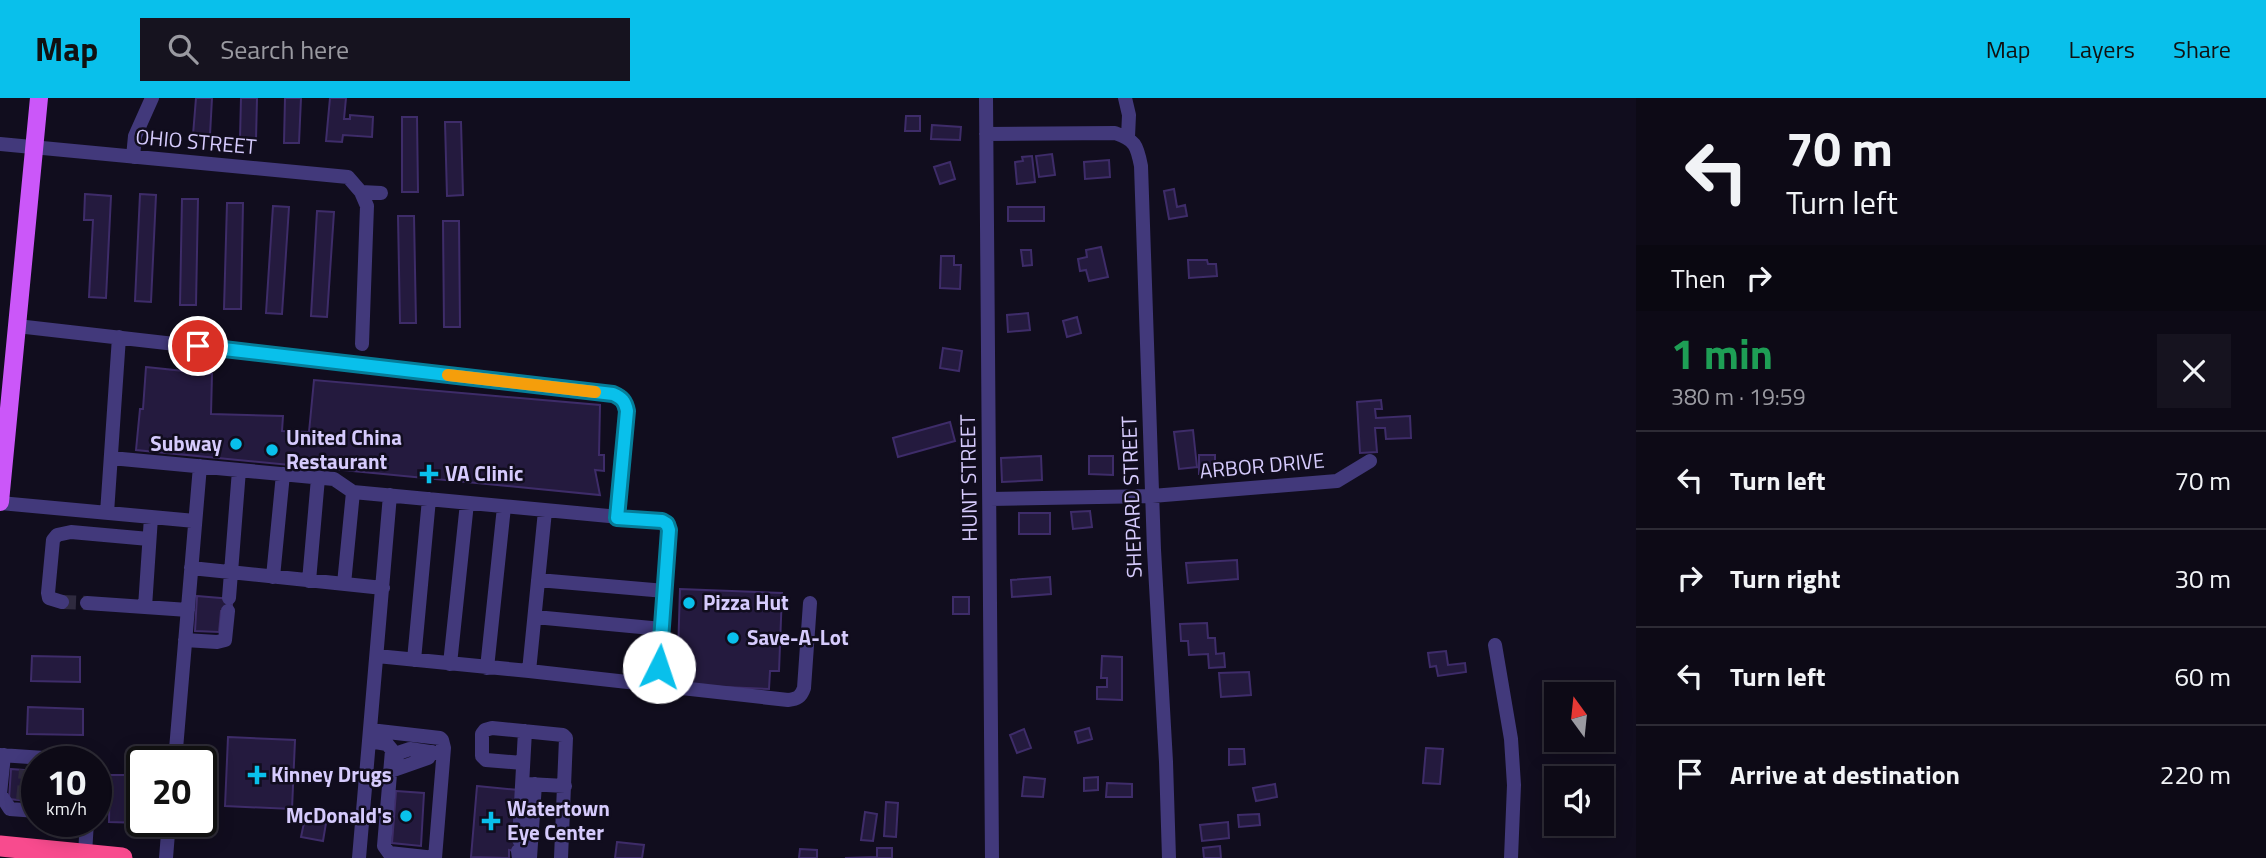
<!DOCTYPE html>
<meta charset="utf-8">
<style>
:root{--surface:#0d0a16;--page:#16131f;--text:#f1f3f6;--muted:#9a9aa1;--line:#2d2b35;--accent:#09c0eb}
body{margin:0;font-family:"Titillium Web",sans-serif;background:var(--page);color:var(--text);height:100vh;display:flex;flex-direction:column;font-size:26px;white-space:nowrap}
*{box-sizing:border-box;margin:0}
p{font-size:23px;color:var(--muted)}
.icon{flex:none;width:38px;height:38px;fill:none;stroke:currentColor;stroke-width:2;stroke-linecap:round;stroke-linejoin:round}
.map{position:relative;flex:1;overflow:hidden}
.panel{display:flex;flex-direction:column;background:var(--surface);width:630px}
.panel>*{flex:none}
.banner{background:#0d0a16;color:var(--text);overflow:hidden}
.needle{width:46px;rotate:345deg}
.tools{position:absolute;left:1544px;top:584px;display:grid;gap:14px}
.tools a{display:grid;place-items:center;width:70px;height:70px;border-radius:0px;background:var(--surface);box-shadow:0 4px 18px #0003,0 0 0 2px var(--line);font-size:35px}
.speed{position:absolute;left:21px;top:648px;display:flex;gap:14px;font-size:35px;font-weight:700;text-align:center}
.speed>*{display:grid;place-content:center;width:91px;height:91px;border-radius:50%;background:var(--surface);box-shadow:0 4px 18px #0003,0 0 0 2px var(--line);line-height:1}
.speed small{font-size:18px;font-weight:400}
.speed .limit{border:4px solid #111;border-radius:10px;background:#fff;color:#111}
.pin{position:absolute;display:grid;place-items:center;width:60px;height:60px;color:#fff;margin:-30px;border:4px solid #fff;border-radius:50%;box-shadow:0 2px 7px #0007}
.me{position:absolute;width:77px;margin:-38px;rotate:4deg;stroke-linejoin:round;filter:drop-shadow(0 0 5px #0008)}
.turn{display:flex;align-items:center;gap:24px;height:147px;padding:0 35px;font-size:32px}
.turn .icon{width:91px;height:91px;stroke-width:2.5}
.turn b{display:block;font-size:49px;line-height:60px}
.then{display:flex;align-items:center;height:66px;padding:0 35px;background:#0003;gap:14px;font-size:26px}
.round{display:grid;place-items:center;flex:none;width:74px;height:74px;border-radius:0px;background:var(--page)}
.overview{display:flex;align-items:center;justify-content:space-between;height:119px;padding:0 35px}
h1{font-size:42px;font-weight:700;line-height:52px;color:#1e9e55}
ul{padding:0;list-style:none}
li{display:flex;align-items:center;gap:21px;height:98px;padding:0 35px;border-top:2px solid var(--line)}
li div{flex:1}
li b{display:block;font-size:26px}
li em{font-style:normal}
header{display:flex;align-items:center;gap:42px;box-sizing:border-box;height:98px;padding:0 35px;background:var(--accent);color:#111}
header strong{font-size:33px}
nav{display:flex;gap:38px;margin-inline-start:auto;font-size:24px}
.search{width:490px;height:63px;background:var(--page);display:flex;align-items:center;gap:18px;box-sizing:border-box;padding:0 24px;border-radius:0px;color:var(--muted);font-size:26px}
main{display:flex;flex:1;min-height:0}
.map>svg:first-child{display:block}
.building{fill:#241a3e;stroke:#3e2c69;stroke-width:2}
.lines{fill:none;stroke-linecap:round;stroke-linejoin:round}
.minor-tunnel{stroke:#2f2a3f;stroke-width:14;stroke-dasharray:14 7;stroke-linecap:butt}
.minor{stroke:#42397b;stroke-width:14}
.major{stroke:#cb57f9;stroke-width:18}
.highway{stroke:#f84b8e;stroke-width:21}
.route-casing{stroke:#067d99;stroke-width:18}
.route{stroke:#09c0eb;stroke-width:12}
.slow{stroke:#f59e0b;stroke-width:12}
.poi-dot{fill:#09c0eb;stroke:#110d1e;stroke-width:2.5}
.labels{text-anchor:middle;stroke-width:5;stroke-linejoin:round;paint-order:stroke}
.street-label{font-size:21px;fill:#d6cbfd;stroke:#110d1e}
.poi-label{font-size:21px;font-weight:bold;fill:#d6cbfd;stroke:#110d1e;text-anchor:start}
</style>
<header>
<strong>Map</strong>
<div class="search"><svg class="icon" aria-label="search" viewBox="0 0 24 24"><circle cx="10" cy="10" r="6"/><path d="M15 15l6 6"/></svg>Search here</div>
<nav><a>Map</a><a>Layers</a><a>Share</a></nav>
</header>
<main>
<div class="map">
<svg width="1636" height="760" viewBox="0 0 1636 760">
<rect width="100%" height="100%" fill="#110d1e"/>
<!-- building -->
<path class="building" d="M196 0H212L210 37H193Z
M241 0H257L256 42 240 41Z
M285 0H301L299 45H284Z
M330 0H346L344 21H350V17L373 19 372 39 343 37 342 44 326 43Z
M906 18H920V33H905Z
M402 19H417L418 94H402Z
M445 24H461L463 97 447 98Z
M932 27 961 29 960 42 931 41Z
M1052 56 1055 77 1039 79 1036 58Z
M1032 58 1035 84 1017 86 1015 64 1023 63 1022 59Z
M1109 62 1110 79 1085 81 1084 64Z
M950 64 955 81 940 86 934 69Z
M1174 91 1177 109 1185 107 1187 118 1169 121 1164 93Z
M85 96 111 98 106 200 89 199 93 122H84Z
M140 96 156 97 151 204 135 203Z
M182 101H198L196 207H180Z
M227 105H243L241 211H224Z
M273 108 289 109 282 216 266 215Z
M1008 109H1044V123H1008Z
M317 113 334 114 327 219 311 218Z
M398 118H414L416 225H400Z
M443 123H459L460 229H444Z
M1101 149 1108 179 1089 183 1086 172 1080 173 1078 161 1087 159 1086 152Z
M1021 152H1031L1032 167 1023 168Z
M941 158H954V167H961L960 191 940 190Z
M1188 162H1207L1208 166H1216L1217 178 1189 180Z
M1028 215 1030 232 1008 234 1007 217Z
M1077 219 1081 235 1067 239 1063 223Z
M943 250 962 253 959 273 940 270Z
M146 269 212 276 211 316 283 318 282 333 309 334 314 282 600 307 599 357H604V373L595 372 600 397 136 352 140 311H143Z
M1381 302 1382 311H1375L1376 320 1410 318 1411 340 1386 341 1385 330H1375L1377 354 1360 355 1357 304Z
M950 324 955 343 898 359 893 340Z
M1193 332 1197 369 1179 371 1174 334Z
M1199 357H1215V376H1199Z
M1041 358 1042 382 1002 384 1001 360Z
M1089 358H1113V377L1089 376Z
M1090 413 1092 429 1073 431 1071 414Z
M1019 415H1050V436H1019Z
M1237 462 1238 481 1188 485 1186 465Z
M1050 479 1051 496 1012 499 1011 482Z
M680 491 782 495 779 573H770L769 591 677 587Z
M197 498 232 501V514L221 513 219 534 195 533Z
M953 499H969V516H953Z
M1207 525 1208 540H1215L1216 556 1224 555 1225 569 1209 570 1208 556 1189 557 1188 543H1181L1180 526Z
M1446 553 1448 567 1465 565 1466 574 1438 578 1436 568 1430 569 1428 555Z
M32 558 80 559V584L31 583Z
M1102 558 1122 559V602L1097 601V589H1107V580H1101Z
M1249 574 1251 597 1221 599 1219 575Z
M28 609 83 611V637L27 636Z
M1089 630 1092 641 1078 645 1075 634Z
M1024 631 1031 650 1017 655 1010 637Z
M228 639 295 642 292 711 225 708Z
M1426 650 1443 651 1440 686 1423 685Z
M1229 651H1244L1245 666 1229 667Z
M11 671 37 673V704L9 701Z
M110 677H138L137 691H142L143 725 109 724Z
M1024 679 1045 681 1043 699 1022 698Z
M1098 679V692L1084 693V680Z
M1107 685 1132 686V699H1106Z
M1544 685 1553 686 1552 728H1544Z
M1275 686 1277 699 1256 703 1253 690Z
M477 688 519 692 524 754 509 752V760L471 759Z
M396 693 424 695 421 748 392 745Z
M886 704 898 705 896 739 884 738Z
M865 714 877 716 873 743 861 742Z
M1259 716 1260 727 1239 729 1238 717Z
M305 720 326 725 323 743 301 739Z
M1228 724 1229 740 1202 743 1200 727Z
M617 744 644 747 642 760H615Z
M1220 748 1221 760H1204L1203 750Z
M877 750H892V760H845L877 759Z
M800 751 817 752V760H799Z"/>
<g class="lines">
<!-- minor-tunnel -->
<path class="minor-tunnel" d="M62 504 87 505
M23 702 26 672"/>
<!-- minor -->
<path class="minor" d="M986 0 992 760
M1125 0 1129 17 1128 39
M986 36 1115 35C1135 42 1137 47 1141 68L1154 452 1166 664 1169 760
M0 46 348 79 361 94 381 95
M133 59 135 38 152 0
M361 94 367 108 362 246
M17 228 613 296C622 300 626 303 627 313L617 420
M111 360 334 381 353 394 662 423 667 426 669 432 658 588
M990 401 1152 398 1337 383 1370 363
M0 405 195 423
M107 415 119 239
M191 470 383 490
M273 479 283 376
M538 482 665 493
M309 483 318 380
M344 486 353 394
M229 500 239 372
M62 504 49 500 48 495 53 442 57 437 71 434 149 441
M87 505 188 512
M145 509 151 419
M535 519 662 531
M185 542 217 544 225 542 228 513
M1495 547 1511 641 1514 687 1511 760
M377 558 529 573 545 413
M414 562 429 401
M450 566 467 405
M487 570 504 409
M529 573 788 602C797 601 801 599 804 590L810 505
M370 632 440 640 442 642 444 650 435 760
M369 643 387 646 392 652 384 748 389 755 435 760
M0 657 88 663
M4 657 0 696 10 711 37 713
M392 662 401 654 410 651 443 656
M175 663 200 368
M523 665 486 662 482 658V636L485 632 492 630 563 637 566 640 561 760
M391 673 428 660 432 654
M528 686 565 688
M519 742 525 633
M518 753 519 760
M85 756 87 723
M166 760 169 723
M359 760 390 397
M530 760 535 686"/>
<!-- major -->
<path class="major" d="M0 404 39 0"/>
<!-- highway -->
<path class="highway" d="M0 748 122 760"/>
</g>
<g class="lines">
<defs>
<path id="route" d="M198 248 613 296C622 300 625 303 627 313L617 420 662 423 667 426 669 432 659 569"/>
</defs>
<!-- route casing -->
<use href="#route" class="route-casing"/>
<!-- route -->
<use href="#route" class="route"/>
<!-- slow -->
<path class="slow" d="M448 277 595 294"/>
</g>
<!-- markers -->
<g class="poi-dot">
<circle cx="236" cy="346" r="7"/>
<circle cx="272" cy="352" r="7"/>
<path d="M425.5 365.5h7v7h7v7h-7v7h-7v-7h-7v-7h7z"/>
<circle cx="689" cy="505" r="7"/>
<circle cx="733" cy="540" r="7"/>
<path d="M253.5 666.5h7v7h7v7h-7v7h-7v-7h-7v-7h7z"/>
<circle cx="406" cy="718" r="7"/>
<path d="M487.5 712.5h7v7h7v7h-7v7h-7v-7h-7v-7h7z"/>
</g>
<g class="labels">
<!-- street labels -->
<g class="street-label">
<text transform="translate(196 44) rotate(5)" y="7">OHIO STREET</text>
<text transform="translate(1262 368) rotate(-5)" y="7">ARBOR DRIVE</text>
<text transform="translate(969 380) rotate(-91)" y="7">HUNT STREET</text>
<text transform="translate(1132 399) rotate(-92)" y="7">SHEPARD STREET</text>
</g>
<!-- poi labels -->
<g class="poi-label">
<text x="286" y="347">United China<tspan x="286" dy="24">Restaurant</tspan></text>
<text x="222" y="353" text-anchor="end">Subway</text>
<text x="445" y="383">VA Clinic</text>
<text x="703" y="512">Pizza Hut</text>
<text x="747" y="547">Save-A-Lot</text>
<text x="271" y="684">Kinney Drugs</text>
<text x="507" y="718">Watertown<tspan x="507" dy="24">Eye Center</tspan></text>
<text x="392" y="725" text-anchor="end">McDonald's</text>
</g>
</g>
</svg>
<div class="tools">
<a><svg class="needle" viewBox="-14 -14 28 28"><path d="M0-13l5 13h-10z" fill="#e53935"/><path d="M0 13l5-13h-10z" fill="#9a9aa1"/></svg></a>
<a><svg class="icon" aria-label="sound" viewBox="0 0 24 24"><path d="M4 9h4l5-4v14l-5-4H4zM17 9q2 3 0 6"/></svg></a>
</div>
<div class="speed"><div>10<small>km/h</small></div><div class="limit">20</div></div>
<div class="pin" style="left:198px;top:248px;background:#d93025"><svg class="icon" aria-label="arrive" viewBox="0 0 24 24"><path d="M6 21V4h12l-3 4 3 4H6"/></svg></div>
<svg class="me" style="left:659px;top:569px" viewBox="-20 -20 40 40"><circle r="19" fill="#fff"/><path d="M0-13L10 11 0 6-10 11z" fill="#09c0eb"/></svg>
</div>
<section class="panel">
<div class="banner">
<div class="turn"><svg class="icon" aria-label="left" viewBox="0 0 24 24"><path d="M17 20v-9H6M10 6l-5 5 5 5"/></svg><div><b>70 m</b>Turn left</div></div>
<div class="then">Then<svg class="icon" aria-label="right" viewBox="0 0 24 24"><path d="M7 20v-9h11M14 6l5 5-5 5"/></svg></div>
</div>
<div class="overview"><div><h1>1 min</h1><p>380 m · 19:59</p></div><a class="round"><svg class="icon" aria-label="close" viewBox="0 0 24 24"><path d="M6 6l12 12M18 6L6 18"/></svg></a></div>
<ul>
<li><svg class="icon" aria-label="left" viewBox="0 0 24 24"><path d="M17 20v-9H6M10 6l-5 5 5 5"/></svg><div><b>Turn left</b></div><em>70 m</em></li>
<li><svg class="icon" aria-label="right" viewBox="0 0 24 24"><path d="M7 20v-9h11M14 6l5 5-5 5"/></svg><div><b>Turn right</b></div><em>30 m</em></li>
<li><svg class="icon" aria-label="left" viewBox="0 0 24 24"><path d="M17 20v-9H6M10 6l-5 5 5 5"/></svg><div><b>Turn left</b></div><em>60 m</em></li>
<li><svg class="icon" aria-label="arrive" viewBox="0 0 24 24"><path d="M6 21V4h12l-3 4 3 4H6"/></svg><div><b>Arrive at destination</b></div><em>220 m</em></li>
</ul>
</section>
</main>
